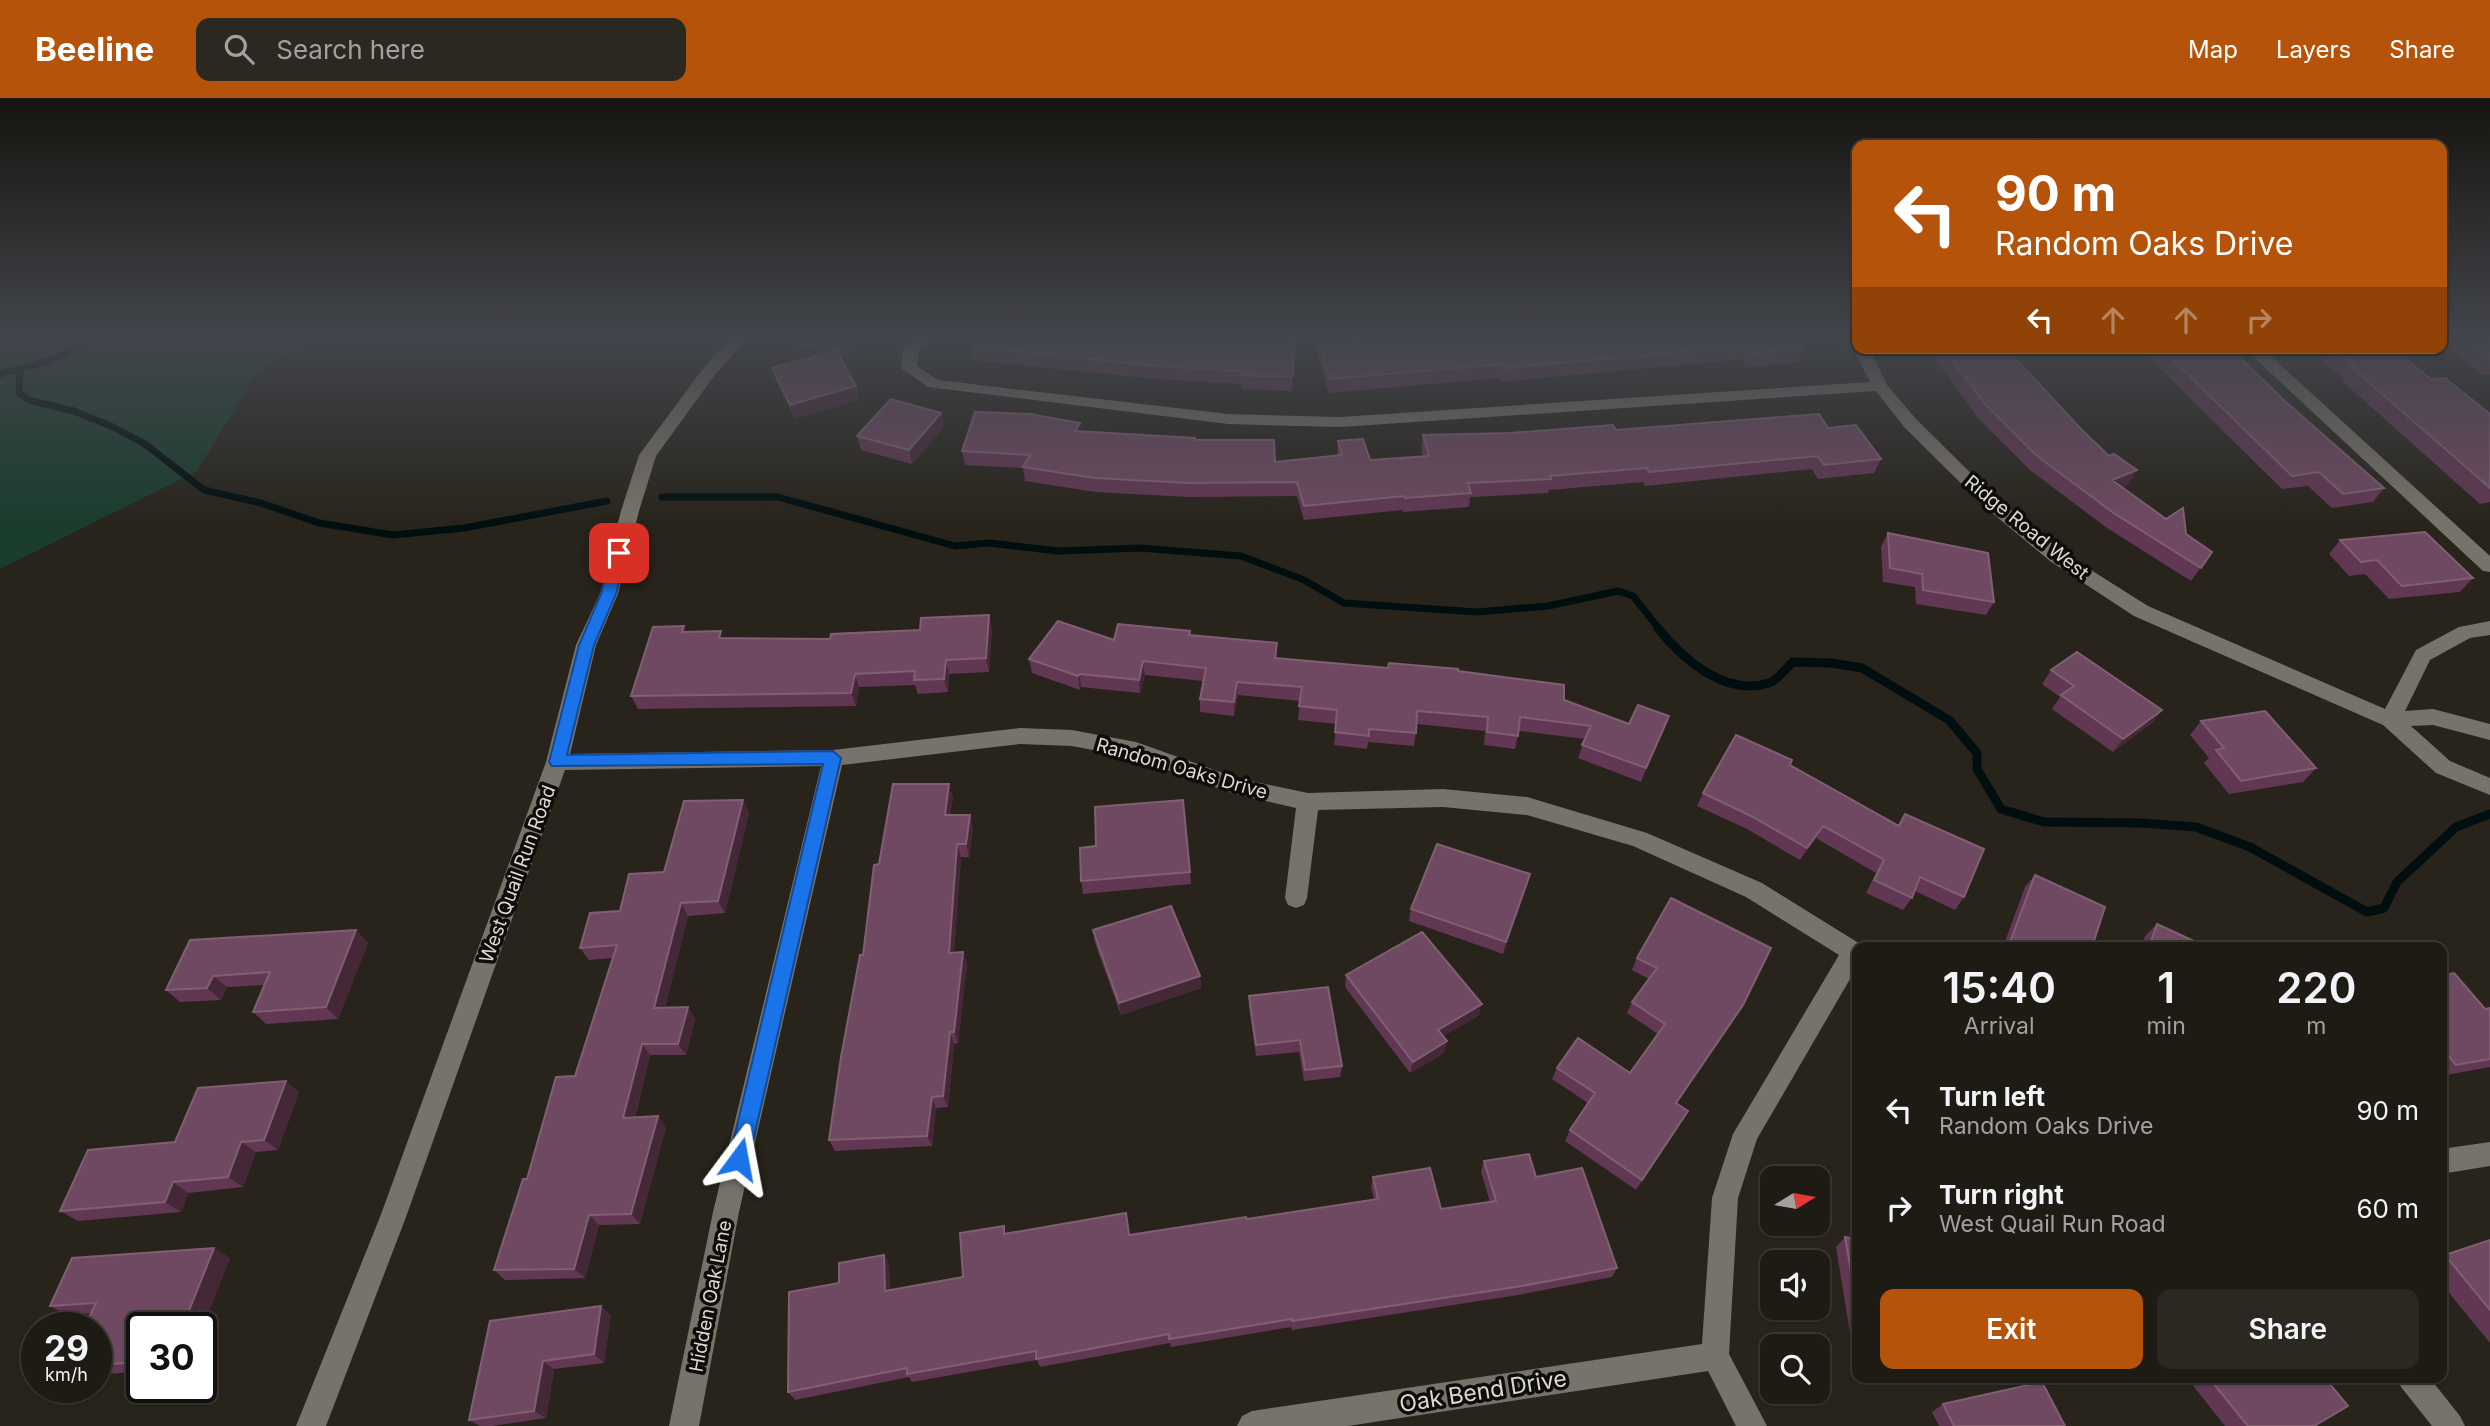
<!DOCTYPE html>
<style>
:root{--surface:#1e1b15;--page:#2b2822;--text:#f1f3f6;--muted:#a1a1a0;--line:#3c3934;--accent:#b45309}
body{margin:0;font-family:Inter,sans-serif;background:var(--page);color:var(--text);height:100vh;display:flex;flex-direction:column;font-size:26px;white-space:nowrap}
*{box-sizing:border-box;margin:0}
p{font-size:23px;color:var(--muted)}
.icon{flex:none;width:38px;height:38px;fill:none;stroke:currentColor;stroke-width:2;stroke-linecap:round;stroke-linejoin:round}
.map{position:relative;flex:1;overflow:hidden}
.sheet{position:absolute;left:1852px;top:844px;width:595px;height:441px;display:flex;flex-direction:column;background:var(--surface);border-radius:14px;box-shadow:0 2px 5px #0004,0 0 0 2px var(--line)}
.sheet>*{flex:none}
.hud{position:absolute;left:1852px;top:42px;width:595px;height:214px;border-radius:14px;box-shadow:0 2px 5px #0004,0 0 0 2px var(--line);background:#b45309;color:#fff;overflow:hidden}
.needle{width:46px;rotate:79deg}
.controls{position:absolute;left:1760px;top:1068px;display:grid;gap:14px}
.controls a{display:grid;place-items:center;width:70px;height:70px;border-radius:14px;background:var(--surface);box-shadow:0 2px 5px #0004,0 0 0 2px var(--line);font-size:35px}
.speed{position:absolute;left:21px;top:1214px;display:flex;gap:14px;font-size:35px;font-weight:700;text-align:center}
.speed>*{display:grid;place-content:center;width:91px;height:91px;border-radius:50%;background:var(--surface);box-shadow:0 2px 5px #0004,0 0 0 2px var(--line);line-height:1}
.speed small{font-size:18px;font-weight:400}
.speed .limit{border:4px solid #111;border-radius:10px;background:#fff;color:#111}
.pin{position:absolute;display:grid;place-items:center;width:60px;height:60px;color:#fff;margin:-30px;border-radius:14px;box-shadow:0 4px 10px #0006}
.me{position:absolute;width:77px;margin:-38px;rotate:13deg;stroke-linejoin:round;filter:drop-shadow(0 0 5px #0008)}
.turn{display:flex;align-items:center;gap:24px;height:147px;padding:0 28px;font-size:32px}
.turn .icon{width:91px;height:91px;stroke-width:2.5}
.turn b{display:block;font-size:49px;line-height:60px}
.lanes{display:flex;align-items:center;height:66px;padding:0 28px;background:#0003;justify-content:center;gap:35px;direction:ltr}
.lanes .off{opacity:.35}
.eta{display:flex;justify-content:space-evenly;align-items:center;height:119px;text-align:center}
.eta b{font-size:42px;font-weight:600;line-height:49px}
.primary-button{display:flex;gap:14px;margin-top:auto;padding:14px 28px}
.primary-button a{flex:1;height:80px;border-radius:14px;background:var(--accent);color:#fff;font-size:28px;font-weight:600;line-height:80px;text-align:center}
.primary-button a+a{background:var(--page);color:var(--text)}
ul{padding:0;list-style:none}
li{display:flex;align-items:center;gap:21px;height:98px;padding:0 28px}
li div{flex:1}
li b{display:block;font-size:26px}
li em{font-style:normal}
header{display:flex;align-items:center;gap:42px;box-sizing:border-box;height:98px;padding:0 35px;background:var(--accent);color:#fff}
header strong{font-size:33px}
nav{display:flex;gap:38px;margin-inline-start:auto;font-size:24px}
.search{width:490px;height:63px;background:var(--page);display:flex;align-items:center;gap:18px;box-sizing:border-box;padding:0 24px;border-radius:14px;color:var(--muted);font-size:26px}
.map>svg:first-child{display:block}
.green{fill:#1a3d2e}
.lines{fill:none;stroke-linecap:round;stroke-linejoin:round}
.stream-far1{stroke:#000e10;stroke-width:7}
.stream{stroke:#000e10;stroke-width:9}
.minor{fill:#78736a;fill-rule:evenodd}
.wall{fill:#613753}
.shaded-wall{fill:#452837}
.building{fill:#6e4961;stroke:#805f73;stroke-width:2}
.route{fill:#1a73e8;stroke:#114b97;stroke-width:2}
.labels{text-anchor:middle;stroke-width:7;stroke-linejoin:round;paint-order:stroke}
.street-label{font-size:19px;fill:#dcd9d4;stroke:#0f0d0a}
.near-street-label{font-size:23px;fill:#dcd9d4;stroke:#0f0d0a}
</style>
<header>
<strong>Beeline</strong>
<div class="search"><svg class="icon" aria-label="search" viewBox="0 0 24 24"><circle cx="10" cy="10" r="6"/><path d="M15 15l6 6"/></svg>Search here</div>
<nav><a>Map</a><a>Layers</a><a>Share</a></nav>
</header>
<div class="map">
<svg width="2490" height="1328" viewBox="0 0 2490 1328">
<rect width="100%" height="100%" fill="#28241c"/>
<!-- green -->
<path class="green" d="M0 240H309L256 276 197 373 0 471Z"/>
<g class="lines">
<!-- stream-far1 -->
<path class="stream-far1" d="M20 272 19 295 29 302 74 313 113 329 145 346 204 392 261 405 319 425 393 437 464 430 607 403
M0 276 52 262 92 240
M662 399H778L955 448 989 445 1058 453 1140 450 1241 458 1304 482 1344 505 1477 514 1548 508 1618 493 1633 498 1660 532"/>
<!-- stream -->
<path class="stream" d="M1658 530C1682 561 1726 599 1769 585 1777 583 1786 570 1793 564L1831 565 1862 570 1949 622 1977 655V671L2001 711 2044 724 2143 725 2196 729 2250 749 2367 814 2384 810 2397 784 2456 729 2490 716"/>
<!-- minor -->
<path class="minor" d="M730 240H747L714 278 656 358 639 413 618 496 596 547 570 656 833 652 1020 630 1072 632 1136 644 1237 680 1308 695 1443 691 1527 699 1647 735 1762 785 1865 849H1857V869L1757 1041 1738 1100 1729 1256 1767 1328H1736L1708 1273 1348 1328H1237L1242 1318 1252 1313 1702 1246 1712 1100 1733 1036 1839 857 1746 799 1633 748 1527 717 1443 709 1318 712 1307 800 1304 807 1296 810 1288 807 1285 800 1296 710 1235 696 1134 660 1072 648 1020 646 842 667 739 1114 699 1328H669L713 1114 821 668 565 672 406 1119 326 1328H296L380 1119 546 664 576 547 600 496 621 413 639 357 702 272Z
M911 240H928L919 252 917 268 938 282 1228 316 1340 319 1870 284 1853 250 1857 246V250H1869L1887 287 1916 321 1997 401 2064 455 2148 508 2385 611 2416 552 2459 529 2490 523V537L2470 540 2430 562 2405 613 2433 611 2490 626V642L2433 627 2411 628 2450 663 2490 680V697L2436 675 2383 627 2134 518 2050 463 1985 409 1904 329 1876 293 1340 329 1228 326 928 289 901 270 903 251Z
M2244 250H2262L2490 458V474L2483 473Z
M2490 1044V1068L2441 1076V1051Z
M2397 1279H2429L2460 1318 2465 1328H2432L2401 1289Z"/>
</g>
<!-- wall -->
<path class="wall" d="M795 240H861L847 257 838 256 856 288 859 302 795 321 777 284 772 270 829 254 797 248Z
M1296 240 1292 293 1241 291V286L1157 281 972 262 970 248Z
M1315 240H1356L1357 243 1796 240 1804 250 1799 264 1746 269 1741 261 1501 284 1500 280 1329 295 1315 248Z
M2447 240H2490V277H2482L2443 246Z
M1927 250H2006L2128 386 2122 389 2212 454 2191 483 2107 430 2030 372 1978 320Z
M2110 250H2131L2113 252Z
M2139 250H2230L2287 305 2384 390 2373 404 2332 410 2308 388 2282 391Z
M2308 250H2392L2431 281 2490 316V404L2480 406 2341 282 2343 280Z
M941 315 944 329 912 366 861 352 857 338Z
M1828 330 1881 361 1874 375 1818 381 1812 371 1645 388 1643 384 1549 392 1548 395 1470 399 1469 409 1403 414V412L1304 422 1297 398 1188 399 1096 394 1025 383 1023 370 965 367 962 353 1081 334 1195 342 1275 364 1337 357 1338 343 1370 362 1423 358 1421 350 1423 337 1616 332Z
M1888 435 1994 504 1986 517 1916 506 1915 489 1883 484 1881 449Z
M2340 442 2473 480 2460 494 2389 501 2365 476 2349 478 2329 456Z
M992 531 989 574 949 576 948 594 918 596 915 587 859 589 856 608 638 611 631 598 686 534 725 540 830 541Z
M1191 537 1277 560 1388 570 1458 573 1564 602 1629 626 1664 631 1641 684 1578 660 1585 641 1519 633 1515 651 1484 647 1485 633 1417 626 1414 648 1368 644 1367 651 1334 647 1336 626 1298 622 1300 603 1238 597 1234 618 1200 614V601L1203 583 1145 577 1140 595 1081 589 1080 592 1032 575 1029 561 1114 542Z
M2051 572 2162 612 2152 625 2113 654 2052 611 2060 599 2042 586Z
M2201 623 2316 670 2303 684 2229 696 2204 665 2209 660 2190 637Z
M1790 667 1898 727 1905 716 1964 799 1955 812 1915 793 1912 800 1903 812 1866 795 1876 775 1816 740 1800 762 1747 731 1697 708 1703 695Z
M953 699 950 717 973 730 969 759H961L954 854H963L967 866 958 945 954 946 948 1009 936 1010 932 1048 835 1053 829 1042 879 766Z
M743 702 749 715 725 815 688 818 665 909H688L695 921 686 957H650L635 1020 666 1029 640 1126 599 1127 585 1180 505 1182 494 1172 527 1081 575 978 612 860 589 862 580 850Z
M1190 774 1191 786 1083 796 1081 783Z
M1530 776 1503 856 1409 823 1411 811Z
M2035 777 2092 849H2003L2025 789Z
M2157 826 2192 849H2142L2145 838Z
M356 832 368 845 338 921 266 926 253 914 264 887 227 889 221 902 180 904 166 892Z
M1093 832 1200 878 1201 890 1121 917 1095 845Z
M1637 860 1743 907 1736 919 1677 1005 1681 1023 1636 1092 1565 1043 1570 1032 1588 1005 1552 981 1557 970 1630 975 1658 936 1627 915 1632 904 1649 881 1632 872Z
M1346 877 1482 906 1478 918 1443 938 1444 955 1410 975 1345 889Z
M2441 878 2485 911 2490 910V969L2441 978Z
M1249 898 1342 968 1340 979 1304 983 1299 954 1256 958 1249 909Z
M299 994 278 1052 256 1054 243 1089 188 1095 181 1114 78 1123 60 1113 175 1044Z
M1484 1063 1536 1079 1617 1170 1612 1179 1518 1197 1292 1232 1291 1229 1171 1249 1170 1245 1040 1269 1037 1262 912 1284 909 1279 795 1302 788 1294 839 1185 884 1157 889 1166 890 1192 963 1179 1129 1137 1247 1121 1374 1101 1371 1089 1373 1079 1441 1111 1490 1104 1481 1074Z
M1845 1139 1857 1141V1248L1852 1247 1836 1149Z
M2490 1142V1245L2441 1185V1159Z
M214 1150 230 1160 201 1233V1230H142V1273L96 1277V1230L91 1215 68 1217 50 1208Z
M611 1217 604 1265 554 1271 546 1320 492 1328H480L469 1322 490 1223Z
M2189 1279H2324L2314 1328H2225L2187 1280Z
M1943 1306 2065 1328H1939L1932 1314Z"/>
<!-- shaded-wall -->
<path class="shaded-wall" d="M846 240H861L847 257 844 244Z
M1296 240V250L1292 293V279Z
M856 288 859 302 795 321 790 307Z
M941 315 944 329 912 366 909 352Z
M1080 325 1082 338 1075 333Z
M2137 372 2128 386 2104 396 2112 382Z
M989 517 992 531 989 574 986 560Z
M946 562 949 576 948 594 944 581Z
M1143 563 1145 577 1140 595 1139 582Z
M855 576 859 589 856 608 851 595Z
M1080 576 1081 589 1080 592 1078 578Z
M1237 584 1238 597 1234 618V604Z
M2162 612 2152 625 2113 654 2123 641Z
M1669 618 1664 631 1641 684 1646 670Z
M949 686 953 699 948 730 945 717Z
M743 702 749 715 725 815 718 803Z
M970 717 973 730 969 759 966 746Z
M1823 728 1816 740 1800 762 1807 750Z
M957 746 961 759 953 867 949 855Z
M1530 776 1527 789 1503 856 1506 844Z
M681 805 688 818 662 921 654 910Z
M356 832 368 845 338 921 326 909Z
M963 854 967 866 958 945 954 934Z
M213 878 227 889 221 902 207 890Z
M1200 878 1201 890 1121 917 1119 905Z
M1482 906 1478 918 1435 943 1438 932Z
M1743 907 1736 919 1669 1016 1676 1005Z
M688 909 695 921 686 957 678 946Z
M950 934 954 946 948 1009 943 998Z
M1447 943 1444 955 1410 975 1413 964Z
M642 946 650 957 632 1031 623 1020Z
M286 983 299 994 278 1052 264 1042Z
M932 999 936 1010 932 1048 927 1038Z
M658 1018 666 1029 640 1126 631 1116Z
M241 1044 256 1054 243 1089 228 1079Z
M173 1084 188 1095 181 1114 165 1104Z
M589 1117 599 1127 585 1180 574 1171Z
M214 1150 230 1160 201 1233V1230H182Z
M884 1157 889 1166 890 1202 885 1193Z
M601 1208 611 1217 604 1265 594 1256Z
M543 1263 554 1271 546 1320 534 1313Z"/>
<!-- building -->
<path class="building" d="M826 240H846L844 244Z
M973 240H1296L1292 279 1241 277V273L1156 268 970 248Z
M1317 240H1356L1357 243 1386 240H1796L1804 250 1750 256 1745 248 1504 270 1502 266 1330 281Z
M2464 240H2490V261Z
M1943 250H2006L2080 330 2109 358 2114 356 2137 372 2112 382 2166 421 2183 410 2186 436 2212 454 2201 470 2115 416 2037 358 1985 306Z
M2161 250H2230L2287 305 2384 390 2343 396 2319 374 2292 378Z
M2334 250H2392L2431 281 2445 280 2490 316V390L2351 269 2355 268Z
M836 252 856 288 790 307 772 270Z
M891 301 941 315 909 352 857 338Z
M975 314 1030 316 1080 325 1075 333 1195 340V342H1274L1275 364 1342 357 1338 343 1363 341 1370 362 1429 358 1423 337 1510 335 1613 327 1616 332 1819 316 1828 330 1856 327 1881 361 1824 367 1818 358 1649 374 1647 370 1550 378 1551 381 1468 385 1471 395 1405 400 1404 398 1304 408 1297 384 1188 385 1094 380 1023 369 1030 357 962 353Z
M2425 434 2473 480 2402 488 2377 462 2361 464 2340 442Z
M1888 435 1988 455 1994 504 1923 492 1922 476 1890 470Z
M989 517 986 560 946 562 944 581 914 582 915 573 855 576 851 595 631 598 653 529 684 528 682 534 721 533 719 540 830 541 831 536 920 532 921 520Z
M1058 523 1114 542 1118 526 1190 533 1189 537 1277 545 1275 560 1388 570 1389 565 1458 571V573L1564 587V602L1629 626 1638 607 1669 618 1646 670 1582 647 1591 628 1520 619 1518 638 1487 634 1488 619 1417 613 1416 635 1369 631V638L1335 634 1337 612 1299 608 1302 589 1237 584 1234 604 1200 601 1206 570 1143 563 1139 582 1080 576 1078 578 1029 561Z
M2077 554 2162 612 2123 641 2061 597 2074 588 2051 572Z
M2265 613 2316 670 2241 683 2216 652 2224 650 2201 623Z
M1736 637 1792 662 1790 667 1899 728 1905 716 1984 751 1964 799 1920 779 1912 800 1874 782 1884 762 1823 728 1807 750 1753 719 1703 695Z
M893 686H949L945 717H970L966 746H957L949 855 963 854 954 934H950L943 998 932 999 927 1038 829 1042 841 959 860 857H863L874 767 879 766Z
M743 702 718 803 681 805 654 910 688 909 678 946H642L623 1020 658 1018 631 1116 589 1117 574 1171 494 1172 523 1081H527L556 979 575 978 617 847 580 850 590 815 620 813 629 776 664 774 684 703Z
M1183 702 1190 774 1081 783 1080 750 1096 748 1095 709Z
M1437 746 1530 776 1506 844 1411 811Z
M2035 777 2105 809 2092 849H2019L2010 844Z
M1671 800 1771 850 1743 907 1676 1005 1688 1013 1642 1082 1570 1032 1595 995 1557 970 1578 940 1630 975 1665 926 1632 904 1657 870 1637 860Z
M1171 808 1200 878 1119 905 1093 832Z
M2157 826 2194 843 2192 849H2149Z
M356 832 326 909 253 914 270 874 213 878 207 890 166 892 190 842Z
M1422 834 1482 906 1438 932 1447 943 1413 964 1346 877Z
M2454 875 2485 911 2490 910V961L2456 967 2441 949V878Z
M1328 889 1342 968 1305 972 1300 942 1256 947 1249 898Z
M286 983 264 1042 241 1044 228 1079 173 1084 165 1104 60 1113 88 1052 175 1044 198 990Z
M1529 1056 1536 1079 1582 1070 1617 1170 1522 1188 1292 1223V1221L1169 1241V1236L1036 1261V1253L907 1276V1270L788 1294 789 1194 839 1185V1165L884 1157 885 1193 963 1179 960 1135 1004 1128V1136L1126 1115 1129 1137 1246 1119 1247 1121 1378 1101 1373 1079 1430 1070 1441 1111 1496 1103 1484 1063Z
M1845 1139 1857 1141V1207Z
M2490 1142V1212L2445 1157Z
M214 1150 182 1230H142V1264L96 1267V1230H84L96 1205 50 1208 72 1160Z
M601 1208 594 1256 543 1263 534 1313 469 1322 490 1223Z
M2208 1279H2324L2348 1308 2314 1328H2248Z
M2042 1284 2065 1328H1954L1943 1306Z"/>
<!-- sky -->
<linearGradient id="sky" x2="0" y2="1"><stop stop-color="#16140f"/><stop offset="0.56" stop-color="#42454b"/><stop offset="1" stop-color="#42454b" stop-opacity="0"/></linearGradient>
<rect width="2490" height="426" fill="url(#sky)"/>
<!-- route -->
<path class="route" d="M619 450 626 455 616 496 594 547 567 657 833 653 841 660 749 1061 746 1068 739 1070 732 1068 729 1061 823 666 552 668 549 664 579 547 601 496 612 455Z"/>
<g class="labels">
<!-- street labels -->
<g class="street-label">
<text transform="translate(2027 429) rotate(39)" y="7">Ridge Road West</text>
<text transform="translate(1182 670) rotate(16)" y="7">Random Oaks Drive</text>
<text transform="translate(517 776) rotate(-70)" y="7">West Quail Run Road</text>
<text transform="translate(710 1198) rotate(-79)" y="7">Hidden Oak Lane</text>
</g>
<!-- near-street labels -->
<g class="near-street-label">
<text transform="translate(1483 1293) rotate(-9)" y="8">Oak Bend Drive</text>
</g>
</g>
</svg>
<div class="controls">
<a><svg class="needle" viewBox="-14 -14 28 28"><path d="M0-13l5 13h-10z" fill="#e53935"/><path d="M0 13l5-13h-10z" fill="#a1a1a0"/></svg></a>
<a><svg class="icon" aria-label="sound" viewBox="0 0 24 24"><path d="M4 9h4l5-4v14l-5-4H4zM17 9q2 3 0 6"/></svg></a>
<a><svg class="icon" aria-label="search" viewBox="0 0 24 24"><circle cx="10" cy="10" r="6"/><path d="M15 15l6 6"/></svg></a>
</div>
<div class="speed"><div>29<small>km/h</small></div><div class="limit">30</div></div>
<div class="pin" style="left:619px;top:455px;background:#d93025"><svg class="icon" aria-label="arrive" viewBox="0 0 24 24"><path d="M6 21V4h12l-3 4 3 4H6"/></svg></div>
<svg class="me" style="left:739px;top:1061px" viewBox="-20 -20 40 40"><path d="M0-17L14 15 0 8-14 15z" fill="#1a73e8" stroke="#fff" stroke-width="4"/></svg>
<div class="hud">
<div class="turn"><svg class="icon" aria-label="left" viewBox="0 0 24 24"><path d="M17 20v-9H6M10 6l-5 5 5 5"/></svg><div><b>90 m</b>Random Oaks Drive</div></div>
<div class="lanes"><svg class="icon" aria-label="left" viewBox="0 0 24 24"><path d="M17 20v-9H6M10 6l-5 5 5 5"/></svg><svg class="icon off" aria-label="ahead" viewBox="0 0 24 24"><path d="M12 20V5M6 11l6-6 6 6"/></svg><svg class="icon off" aria-label="ahead" viewBox="0 0 24 24"><path d="M12 20V5M6 11l6-6 6 6"/></svg><svg class="icon off" aria-label="right" viewBox="0 0 24 24"><path d="M7 20v-9h11M14 6l5 5-5 5"/></svg></div>
</div>
<section class="sheet">
<div class="eta">
<div><b>15:40</b><p>Arrival</p></div>
<div><b>1</b><p>min</p></div>
<div><b>220</b><p>m</p></div>
</div>
<ul>
<li><svg class="icon" aria-label="left" viewBox="0 0 24 24"><path d="M17 20v-9H6M10 6l-5 5 5 5"/></svg><div><b>Turn left</b><p>Random Oaks Drive</p></div><em>90 m</em></li>
<li><svg class="icon" aria-label="right" viewBox="0 0 24 24"><path d="M7 20v-9h11M14 6l5 5-5 5"/></svg><div><b>Turn right</b><p>West Quail Run Road</p></div><em>60 m</em></li>
</ul>
<div class="primary-button"><a>Exit</a><a>Share</a></div>
</section>
</div>
